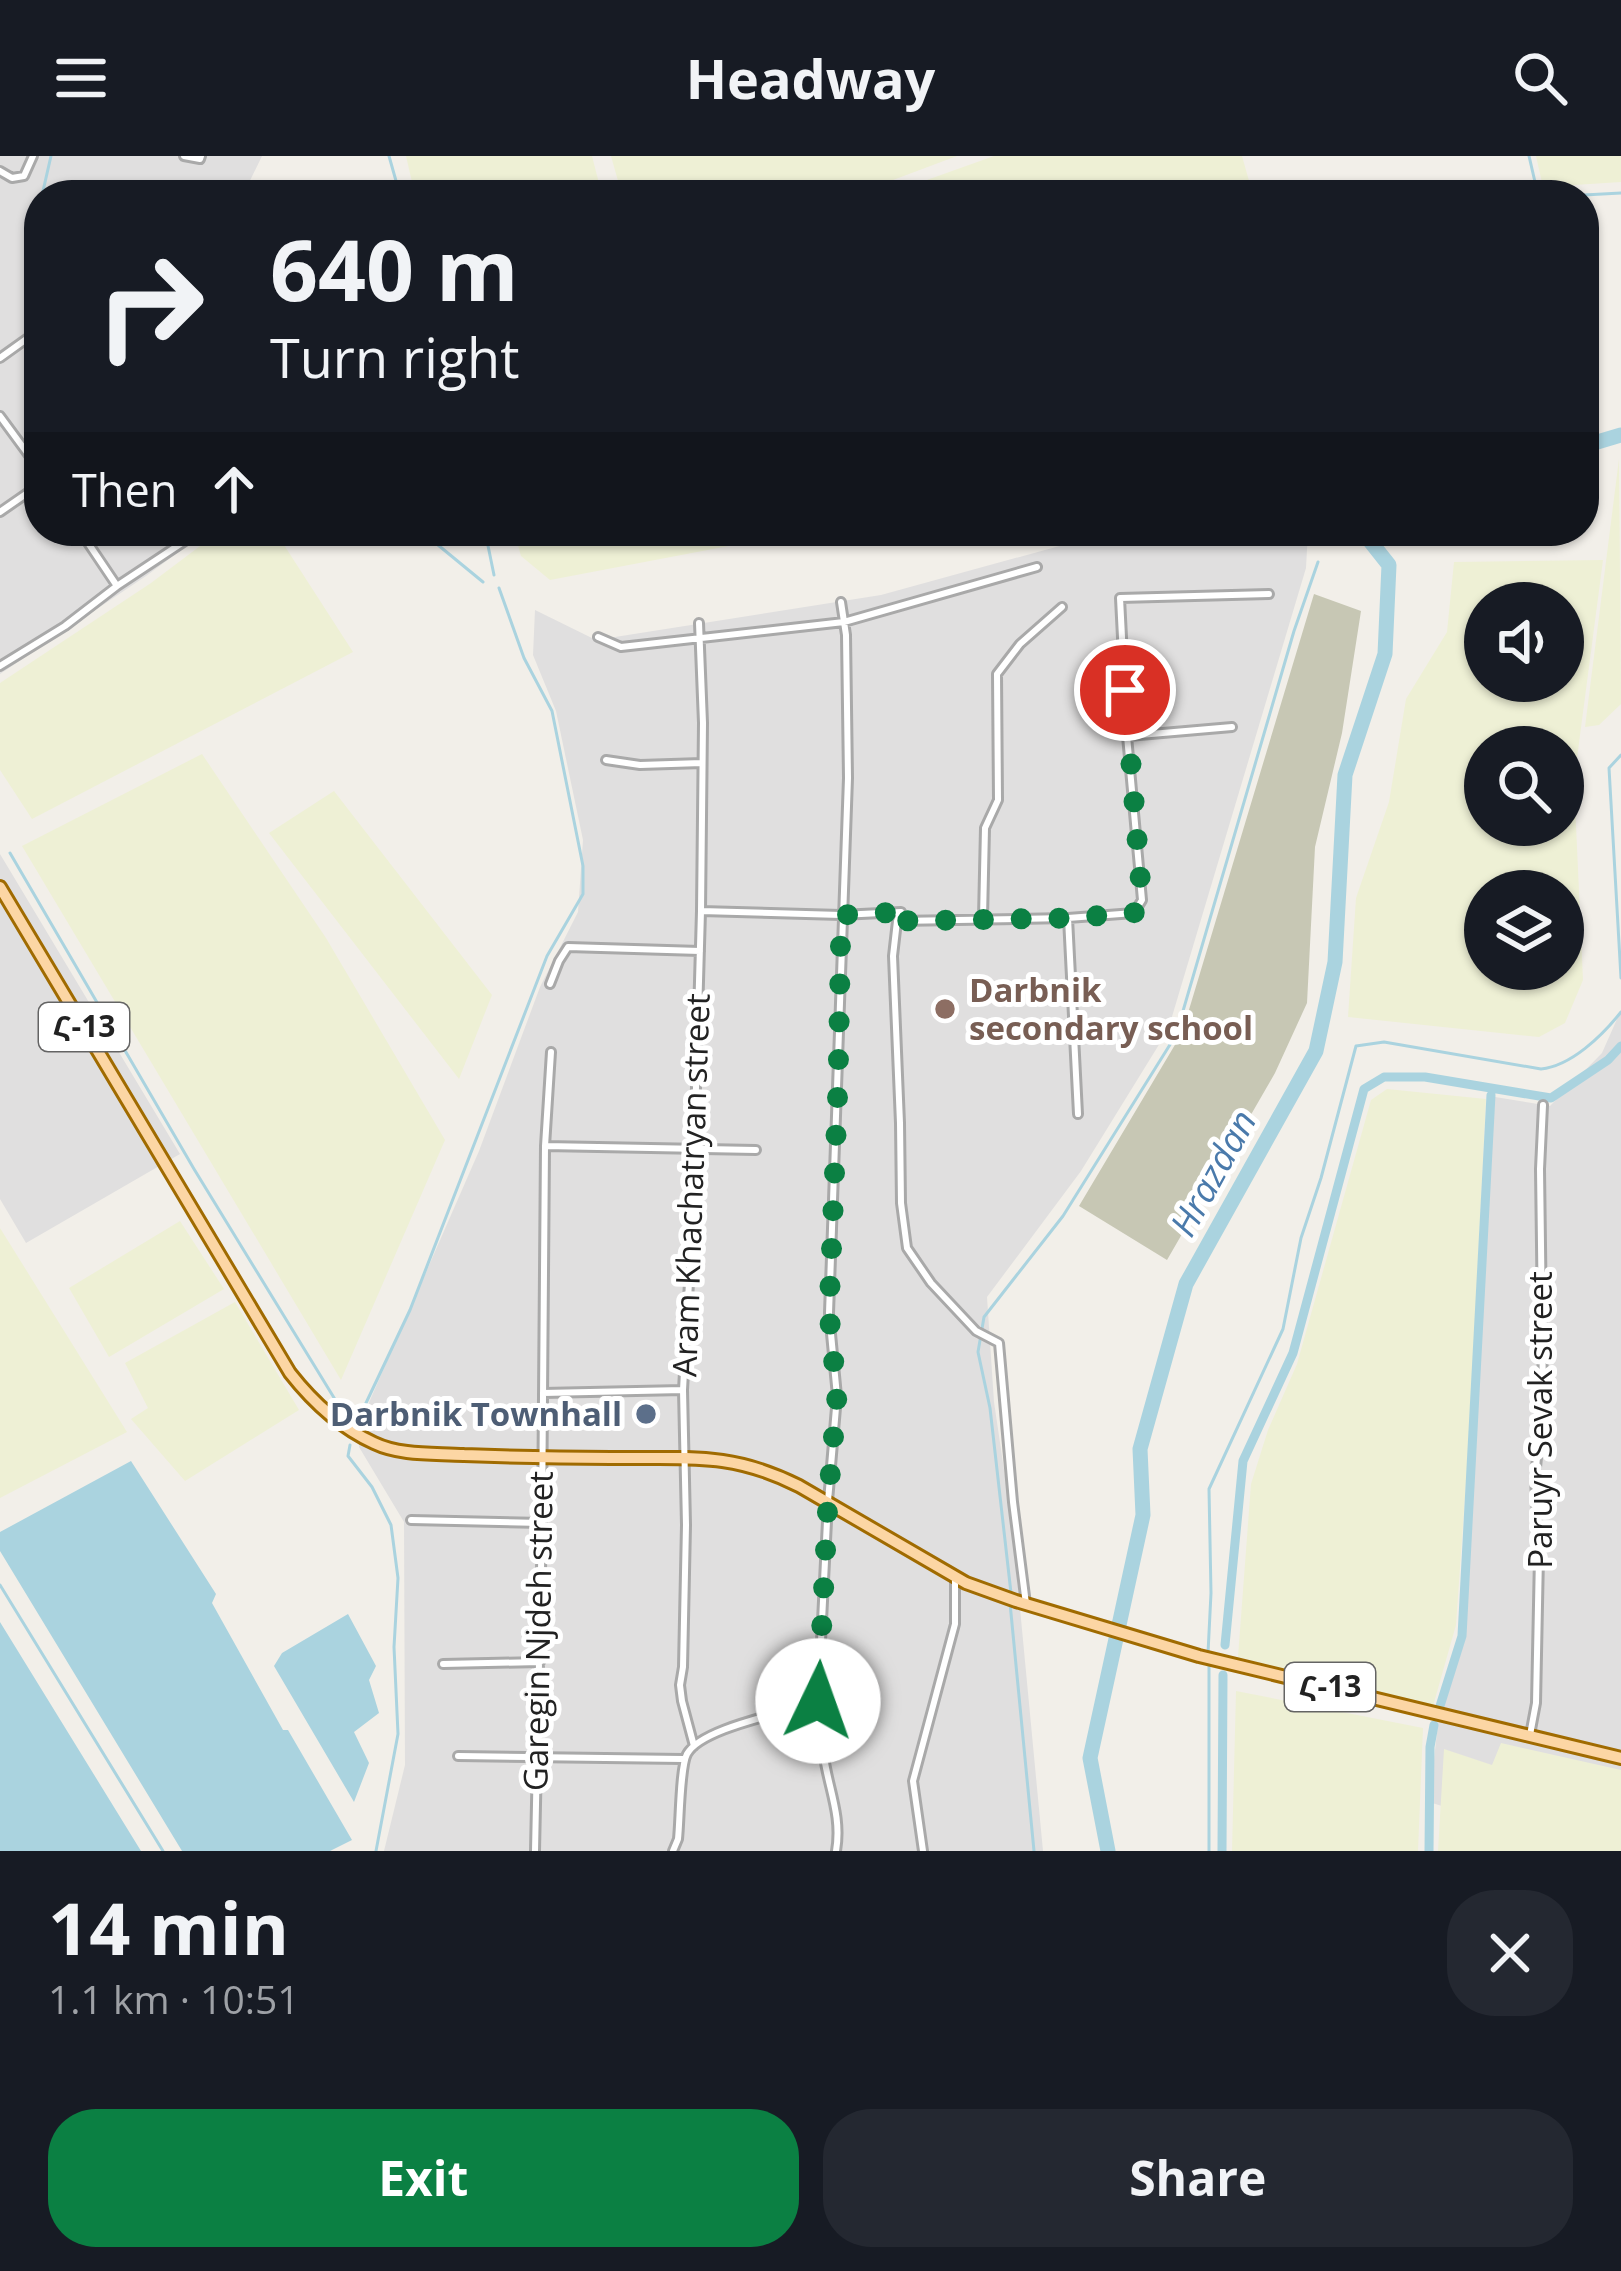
<!DOCTYPE html>
<meta charset="utf-8">
<style>
:root{--surface:#171b24;--page:#242831;--text:#f1f3f6;--muted:#9ea1a6;--accent:#0b8043}
body{margin:0;font-family:"Open Sans","Noto Sans Armenian",sans-serif;background:var(--page);color:var(--text);height:100vh;display:flex;flex-direction:column;font-size:45px;white-space:nowrap}
*{box-sizing:border-box;margin:0}
p{font-size:39px;color:var(--muted)}
.icon{flex:none;width:66px;height:66px;fill:none;stroke:currentColor;stroke-width:2;stroke-linecap:round;stroke-linejoin:round}
.map{position:relative;height:1695px;overflow:hidden}
.panel{display:flex;flex-direction:column;background:var(--surface);flex:1}
.panel>*{flex:none}
.banner{position:absolute;left:24px;top:24px;width:1575px;height:366px;border-radius:48px;box-shadow:0 3px 9px #0004;background:#171b24;color:var(--text);overflow:hidden}
.buttons{position:absolute;left:1464px;top:426px;display:grid;gap:24px}
.buttons a{display:grid;place-items:center;width:120px;height:120px;border-radius:50%;background:var(--surface);box-shadow:0 3px 9px #0004;font-size:60px}
.pin{position:absolute;display:grid;place-items:center;width:102px;height:102px;color:#fff;margin:-51px;border:6px solid #fff;border-radius:50%;box-shadow:0 3px 12px #0007}
.me{position:absolute;width:132px;margin:-66px;rotate:3deg;stroke-linejoin:round;filter:drop-shadow(0 0 9px #0008)}
.turn{display:flex;align-items:center;gap:42px;height:252px;padding:0 48px;font-size:54px}
.turn .icon{width:156px;height:156px;stroke-width:2.5}
.turn b{display:block;font-size:84px;line-height:102px}
.then{display:flex;align-items:center;height:114px;padding:0 48px;background:#0003;gap:24px;font-size:45px}
.round{display:grid;place-items:center;flex:none;width:126px;height:126px;border-radius:48px;background:var(--page)}
.headline{display:flex;align-items:center;justify-content:space-between;height:204px;padding:0 48px}
h1{font-size:72px;font-weight:700;line-height:90px}
.primary-button{display:flex;gap:24px;margin-top:auto;padding:24px 48px}
.primary-button a{flex:1;height:138px;border-radius:48px;background:var(--accent);color:#fff;font-size:48px;font-weight:700;line-height:138px;text-align:center}
.primary-button a+a{background:var(--page);color:var(--text)}
header{display:flex;justify-content:space-between;align-items:center;height:156px;padding:0 48px;background:var(--surface);font-size:54px;font-weight:700}
.map>svg:first-child{display:block}
.residential{fill:#e0dfdf}
.construction{fill:#c7c7b4}
.farmland{fill:#eef0d5;fill-rule:evenodd}
.water{fill:#aad3df}
.lines{fill:none;stroke-linecap:round;stroke-linejoin:round}
.stream{stroke:#aad3df;stroke-width:3}
.canal{stroke:#aad3df;stroke-width:9}
.river{stroke:#aad3df;stroke-width:15}
.street-casing{stroke:#a9a9a9;stroke-width:12}
.primary-casing{stroke:#a06b00;stroke-width:16}
.street{stroke:#fff;stroke-width:6}
.primary{stroke:#fcd6a4;stroke-width:10}
.route{stroke:#0b8043;stroke-width:21;stroke-dasharray:0 37.8}
.education-dot{fill:#8d6e63;stroke:#fff;stroke-width:4.5}
.service-dot{fill:#5c6f8a;stroke:#fff;stroke-width:4.5}
.labels{text-anchor:middle;stroke-width:10;stroke-linejoin:round;paint-order:stroke}
.shield{fill:#fff;stroke:#646464;stroke-width:3}
.shield-label{font-size:30px;font-weight:bold;fill:#222}
.education-label{font-size:33px;font-weight:bold;fill:#785e54;stroke:#fff;text-anchor:start}
.street-label{font-size:33px;fill:#222;stroke:#fff}
.service-label{font-size:33px;font-weight:bold;fill:#4e5e75;stroke:#fff;text-anchor:end}
.water-label{font-size:36px;font-style:italic;fill:#4a7aab;stroke:#fff}
</style>
<header><svg class="icon" aria-label="menu" viewBox="0 0 24 24"><path d="M4 6h16M4 12h16M4 18h16"/></svg>Headway<svg class="icon" aria-label="search" viewBox="0 0 24 24"><circle cx="10" cy="10" r="6"/><path d="M15 15l6 6"/></svg></header>
<div class="map">
<svg width="1621" height="1695" viewBox="0 0 1621 1695">
<rect width="100%" height="100%" fill="#f2efe9"/>
<!-- residential -->
<path class="residential" d="M0 0H262L243 39H39V375H207L146 420 0 518Z
M1114 375H1308L1306 412 1168 874 1081 1015 987 1141 994 1246 1012 1368 1043 1695H384L405 1609 404 1366 359 1291 360 1267 479 995 540 831 578 756 583 684 556 555 533 499 535 454 596 484 881 439Z
M0 698 180 998 26 1087 0 1043Z
M1621 854V1695H1588L1429 1646 1440 1551 1465 1479 1486 1069 1495 941 1550 950 1602 897Z"/>
<!-- construction -->
<path class="construction" d="M1314 438 1361 455 1342 577 1315 691 1307 847 1275 917 1167 1104 1079 1050 1182 877Z"/>
<!-- farmland -->
<path class="farmland" d="M406 0H592L602 39H415Z
M611 0H957L853 39H622Z
M994 0H1242L1253 39H885Z
M1536 0H1621V26L1543 31Z
M1619 303 1621 548 1599 569 1585 571Z
M220 375H275L353 496 32 663 0 614V527L151 427Z
M514 375H808L550 424 521 400Z
M1603 404 1574 625 1583 824 1565 867 1539 881 1348 861 1356 742 1389 646 1406 543 1447 476 1454 406ZM1485 447H1563V525H1485ZM1485 591H1563V669H1485ZM1485 735H1563V813H1485Z
M202 598 326 782 445 984 341 1224 22 690Z
M334 635 492 839 459 923 269 677Z
M1387 933 1486 943 1470 1269 1456 1469 1433 1550 1238 1501 1251 1328 1268 1274 1297 1208 1371 944Z
M180 1065 224 1133 109 1201 69 1132Z
M0 1072 127 1276 0 1342Z
M235 1146 299 1254 185 1325 131 1263 148 1252 125 1207Z
M1236 1535 1423 1572 1418 1695H1232Z
M1501 1587 1621 1614V1695H1438L1444 1593 1492 1609Z"/>
<!-- water -->
<path class="water" d="M131 1305 216 1438 212 1447 283 1574H288L352 1684 330 1695H182L0 1395V1376Z
M348 1458 376 1510 369 1524 379 1557 354 1576 369 1607 354 1646 274 1510 282 1497Z
M0 1466 141 1695H0Z"/>
<g class="lines">
<!-- stream -->
<path class="stream" d="M389 0 400 39
M1529 0 1538 39
M47 39 43 35 51 0
M1584 39 1621 37
M421 375 483 426
M485 375 494 419
M1621 599 1609 612 1621 822
M10 697 194 1013 336 1245 342 1250
M357 1266 410 1154 547 800 583 738V710L552 555 524 502 499 432
M350 1289 348 1300 372 1331 391 1369 398 1422 394 1491 398 1578 376 1695
M0 1429 163 1695
M1011 1437 990 1252 978 1196 984 1161 1063 1060 1176 879 1294 475 1318 406
M1010 1447 1034 1695
M1208 1497 1211 1437 1209 1333 1283 1173 1301 1082 1321 1022 1356 890 1384 886 1541 913C1571 910 1602 880 1621 856
M1209 1695V1506"/>
<!-- canal -->
<path class="canal" d="M1225 1489 1243 1305 1293 1197 1364 933 1384 921H1425L1551 942 1608 904 1621 890
M1440 1550 1462 1480 1491 939
M1222 1695 1223 1519
M1429 1695 1430 1591 1434 1569"/>
<!-- river -->
<path class="river" d="M1584 290 1621 279
M1108 1695 1090 1602 1143 1359 1140 1293 1186 1128 1316 895 1335 806 1345 619 1385 498 1389 409 1366 380 1369 375"/>
<defs>
<path id="street" d="M184 0 200 3 201 0
M0 15 12 22 24 20 33 0
M0 202 39 174
M0 260 39 313
M0 356 39 329
M80 375 117 430
M598 481 621 491 844 466 1037 411
M0 510 65 470 117 430 200 375
M1128 580 1232 571
M606 604 640 609 702 607
M701 755 841 759 901 756 897 765
M983 762 985 672 998 644 997 518 1020 488 1062 451
M1068 762 1078 958
M550 828 559 805 568 791 700 795
M545 990 756 994
M543 1237 683 1234
M411 1364 542 1367
M1026 1448 1013 1346 999 1187 976 1175 931 1127 907 1092 901 1047 900 967 893 800 897 765 1068 762 1134 757 1142 744 1127 580 1120 442 1269 438
M443 1508 540 1506
M1530 1579 1536 1547 1539 1400 1535 1322 1543 1240 1540 1013 1543 949
M694 1590 682 1545 680 1529 683 1511 686 1369 683 1234 692 1072 701 755 703 567 699 467
M458 1600 683 1603
M535 1695 542 1367 545 990 551 896
M673 1695 678 1683C680 1665 680 1611 687 1598 702 1571 787 1557 818 1545
M836 1695C842 1661 829 1634 824 1601 822 1582 828 1562 818 1545L828 1345 837 1240 829 1157 848 622 846 479 841 446
M923 1695 913 1625 955 1468V1423"/>
<path id="primary" d="M0 731 290 1217C312 1245 341 1272 374 1287 401 1300 435 1297 464 1299 513 1301 562 1302 611 1302 686 1303 730 1295 799 1330L966 1427 1016 1445 1199 1500 1621 1602"/>
</defs>
<!-- street casing -->
<use href="#street" class="street-casing"/>
<!-- primary casing -->
<use href="#primary" class="primary-casing"/>
<!-- street -->
<use href="#street" class="street"/>
<!-- primary -->
<use href="#primary" class="primary"/>
</g>
<g class="lines">
<!-- route -->
<path class="route" d="M818 1545 828 1345 837 1240 829 1156 838 929 841 759 901 756 896 765 1068 762 1134 757 1142 744 1125 534"/>
</g>
<!-- markers -->
<circle class="education-dot" cx="945" cy="853" r="12"/>
<circle class="service-dot" cx="646" cy="1258" r="12"/>
<g class="labels">
<!-- shield labels -->
<g class="shield">
<rect x="39" y="847" width="90" height="48" rx="9"/>
<rect x="1285" y="1507" width="90" height="48" rx="9"/>
</g>
<g class="shield-label">
<text x="84" y="881">Հ-13</text>
<text x="1330" y="1541">Հ-13</text>
</g>
<!-- education labels -->
<g class="education-label">
<text x="969" y="846">Darbnik<tspan x="969" dy="38">secondary school</tspan></text>
</g>
<!-- street labels -->
<g class="street-label">
<text transform="translate(691 1029) rotate(-88)" y="12">Aram Khachatryan street</text>
<text transform="translate(1540 1264) rotate(-90)" y="12">Paruyr Sevak street</text>
<text transform="translate(538 1475) rotate(-89)" y="12">Garegin Njdeh street</text>
</g>
<!-- service labels -->
<g class="service-label">
<text x="622" y="1270">Darbnik Townhall</text>
</g>
<!-- water labels -->
<g class="water-label">
<text transform="translate(1213 1017) rotate(-61)" y="13">Hrazdan</text>
</g>
</g>
</svg>
<div class="buttons">
<a><svg class="icon" aria-label="sound" viewBox="0 0 24 24"><path d="M4 9h4l5-4v14l-5-4H4zM17 9q2 3 0 6"/></svg></a>
<a><svg class="icon" aria-label="search" viewBox="0 0 24 24"><circle cx="10" cy="10" r="6"/><path d="M15 15l6 6"/></svg></a>
<a><svg class="icon" aria-label="layers" viewBox="0 0 24 24"><path d="M12 4l9 5-9 5-9-5zM3 14l9 5 9-5"/></svg></a>
</div>
<div class="pin" style="left:1125px;top:534px;background:#d93025"><svg class="icon" aria-label="arrive" viewBox="0 0 24 24"><path d="M6 21V4h12l-3 4 3 4H6"/></svg></div>
<svg class="me" style="left:818px;top:1545px" viewBox="-20 -20 40 40"><circle r="19" fill="#fff"/><path d="M0-13L10 11 0 6-10 11z" fill="#0b8043"/></svg>
<div class="banner">
<div class="turn"><svg class="icon" aria-label="right" viewBox="0 0 24 24"><path d="M7 20v-9h11M14 6l5 5-5 5"/></svg><div><b>640 m</b>Turn right</div></div>
<div class="then">Then<svg class="icon" aria-label="ahead" viewBox="0 0 24 24"><path d="M12 20V5M6 11l6-6 6 6"/></svg></div>
</div>
</div>
<section class="panel">
<div class="headline"><div><h1>14 min</h1><p>1.1 km · 10:51</p></div><a class="round"><svg class="icon" aria-label="close" viewBox="0 0 24 24"><path d="M6 6l12 12M18 6L6 18"/></svg></a></div>
<div class="primary-button"><a>Exit</a><a>Share</a></div>
</section>
